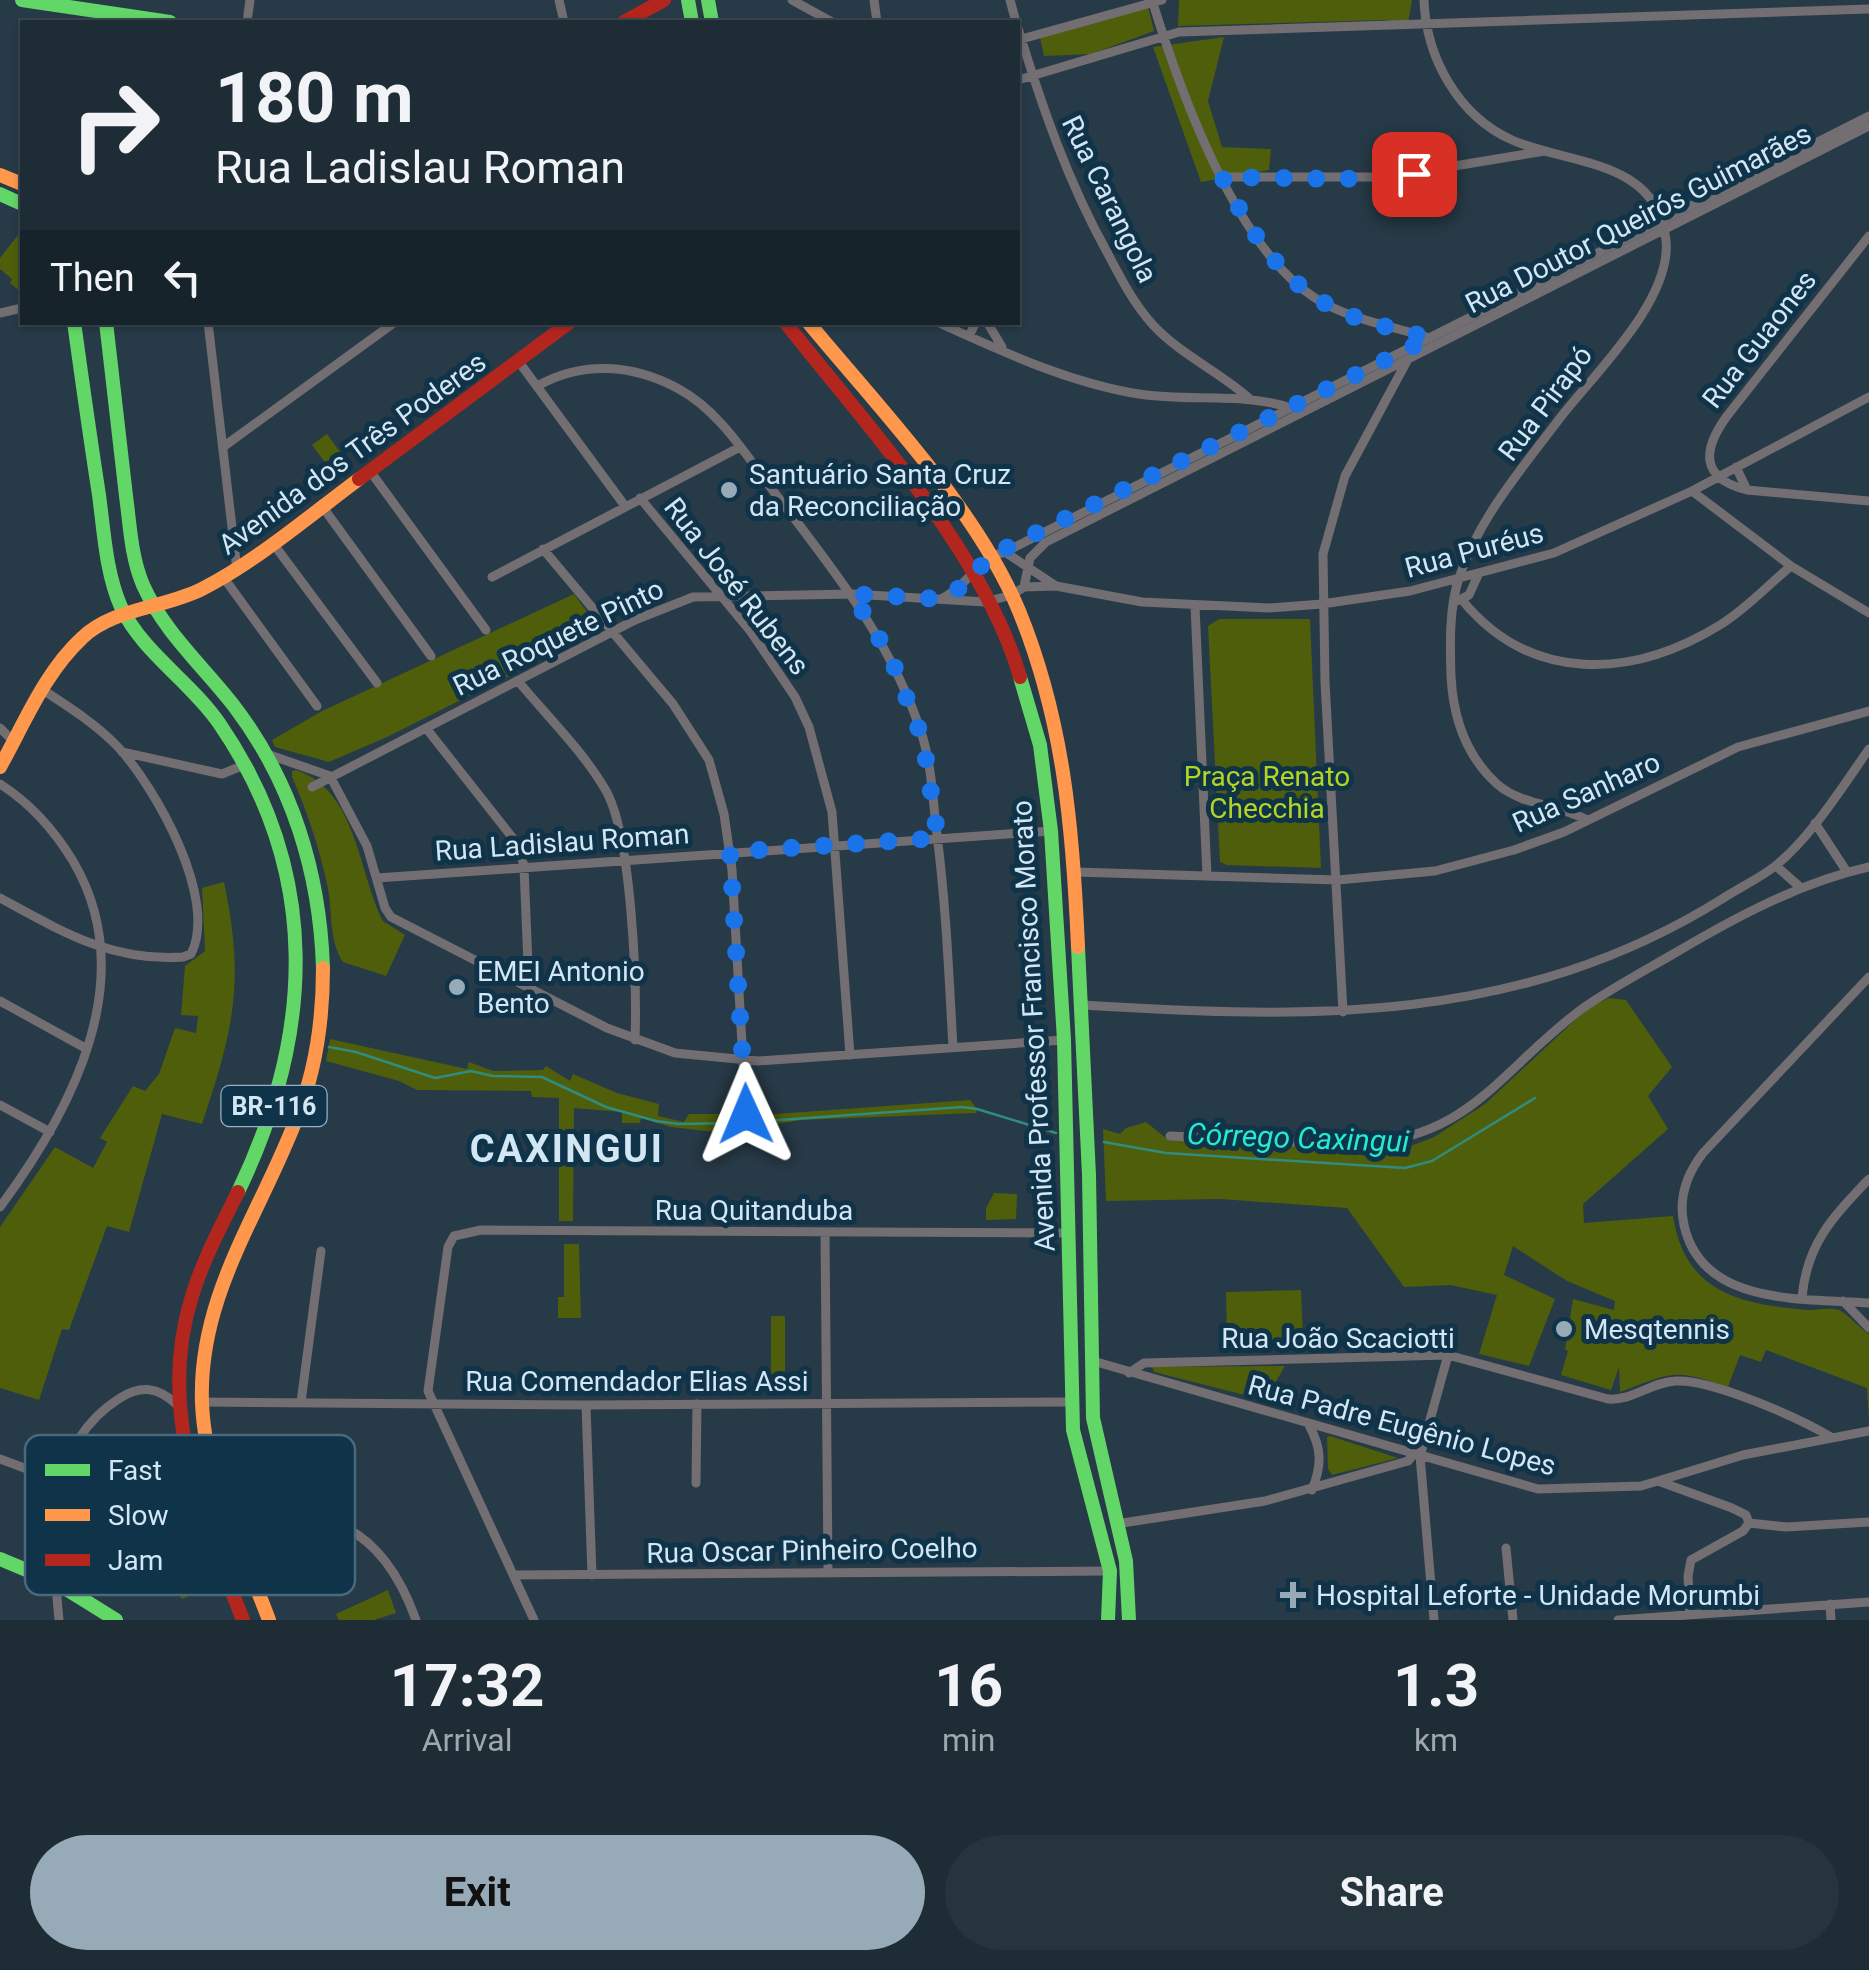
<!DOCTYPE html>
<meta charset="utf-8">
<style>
:root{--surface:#1d2c35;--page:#25343d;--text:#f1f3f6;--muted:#a0a7ad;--line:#3b4850;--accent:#97aab7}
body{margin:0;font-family:Roboto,sans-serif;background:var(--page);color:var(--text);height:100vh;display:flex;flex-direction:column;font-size:38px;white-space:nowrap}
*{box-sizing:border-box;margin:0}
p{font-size:32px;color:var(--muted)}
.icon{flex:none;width:55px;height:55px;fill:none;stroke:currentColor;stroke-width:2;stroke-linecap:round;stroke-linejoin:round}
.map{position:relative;height:1620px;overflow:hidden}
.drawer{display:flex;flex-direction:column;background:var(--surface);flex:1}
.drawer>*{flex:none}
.hud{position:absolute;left:20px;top:20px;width:1000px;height:305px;border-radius:0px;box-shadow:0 2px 8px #0004,0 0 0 2px var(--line);background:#1d2c35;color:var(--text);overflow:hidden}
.pin{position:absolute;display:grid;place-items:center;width:85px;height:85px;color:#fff;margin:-42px;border-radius:20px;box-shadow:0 5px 15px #0006}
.me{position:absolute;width:110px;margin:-55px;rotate:359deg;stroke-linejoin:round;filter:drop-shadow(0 0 8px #0008)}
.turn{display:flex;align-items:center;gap:35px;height:210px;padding:0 30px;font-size:45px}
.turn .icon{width:130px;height:130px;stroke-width:2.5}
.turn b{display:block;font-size:70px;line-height:85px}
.then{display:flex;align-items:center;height:95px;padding:0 30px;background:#0003;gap:20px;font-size:38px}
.eta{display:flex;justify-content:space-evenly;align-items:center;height:170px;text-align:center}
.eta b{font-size:60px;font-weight:700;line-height:70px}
.button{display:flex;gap:20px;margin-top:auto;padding:20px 30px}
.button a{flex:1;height:115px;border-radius:60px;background:var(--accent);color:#111;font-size:40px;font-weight:700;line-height:115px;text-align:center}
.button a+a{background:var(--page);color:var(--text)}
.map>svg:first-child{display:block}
.green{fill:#4e5e0b}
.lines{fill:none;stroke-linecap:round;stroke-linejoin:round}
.stream{stroke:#318c7f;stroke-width:2.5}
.street{stroke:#726e72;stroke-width:9}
.fast{stroke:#63d668;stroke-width:14}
.slow{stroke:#ff974d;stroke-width:14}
.jam{stroke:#b3261e;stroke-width:14}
.route{stroke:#1a73e8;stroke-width:18;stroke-dasharray:0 32.4}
.poi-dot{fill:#97aab7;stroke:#0f3349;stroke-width:4}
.labels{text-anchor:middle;stroke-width:10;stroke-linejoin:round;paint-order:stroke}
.shield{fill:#0f3349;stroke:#98b0c1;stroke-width:2.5}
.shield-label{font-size:25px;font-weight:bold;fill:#d3e6f4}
.street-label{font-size:28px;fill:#d3e6f4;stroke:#0f3349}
.poi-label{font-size:28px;fill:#d3e6f4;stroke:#0f3349;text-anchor:start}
.park-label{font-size:28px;fill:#b6d424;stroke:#0f3349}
.water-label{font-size:30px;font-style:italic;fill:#24ebcf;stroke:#0f3349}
.district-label{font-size:38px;font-weight:bold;letter-spacing:2.5px;fill:#d3e6f4;stroke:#0f3349}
.key{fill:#0f3349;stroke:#4a697c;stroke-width:2.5}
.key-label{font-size:28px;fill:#d3e6f4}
</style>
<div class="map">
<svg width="1869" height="1620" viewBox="0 0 1869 1620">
<rect width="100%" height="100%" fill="#273a47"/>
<!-- green -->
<path class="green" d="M1179 0H1412L1408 23 1385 20 1178 26Z
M1148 7 1154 31 1091 54 1044 56 1040 37Z
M1224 37 1208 101 1222 147 1271 149 1269 170 1201 182 1153 47Z
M22 230V293L10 283 12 279 0 269V258Z
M327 434 351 467 336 477 312 445Z
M574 594 598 627 594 633 387 737 329 762 275 747 272 740 322 711Z
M1219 619H1310L1321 868 1227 865 1220 862 1208 626Z
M296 770C357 790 358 872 383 921L405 935 386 976 343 962C328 940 333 909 327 884 319 847 307 811 292 777V771Z
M224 882C245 982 234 1028 202 1124L162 1114 129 1232 107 1226 69 1330 62 1329 39 1400 0 1388V1227L55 1147 93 1168 107 1142 100 1138 133 1086 145 1091 159 1074 175 1028 196 1033 198 1016 181 1015 185 966 205 951 202 888Z
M1609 998 1626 1000 1672 1067 1648 1096 1668 1129 1583 1204 1584 1223 1673 1216C1685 1293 1740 1304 1807 1310 1816 1310 1831 1307 1839 1310 1845 1312 1861 1329 1869 1334V1423L1867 1388 1766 1350 1761 1362 1740 1355 1728 1387C1674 1368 1673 1372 1620 1392L1619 1367 1611 1390 1561 1375 1568 1351 1565 1349 1573 1299 1614 1310 1615 1301 1567 1281 1513 1246 1504 1275 1555 1299 1529 1366 1479 1354 1497 1295 1450 1285 1404 1287 1347 1208 1220 1199 1106 1201 1103 1129 1120 1134 1126 1128 1146 1122 1167 1139 1356 1150 1408 1147 1434 1137 1485 1104 1588 1008Z
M330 1039 467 1069 469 1062 493 1071 543 1070 546 1066 570 1081 573 1074 617 1093 659 1104 658 1116 684 1122 689 1114H775L970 1100 977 1109 976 1113 801 1120 724 1133 671 1127 641 1118 640 1123H622V1112L574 1108 573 1221H559V1098L532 1097 531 1091 417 1090 399 1081 326 1061Z
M994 1193 1017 1194 1016 1219 986 1220V1208Z
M564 1244H579L581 1318H558V1297H564Z
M1301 1290 1303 1340 1227 1342 1226 1292Z
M771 1316H785V1391L771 1390Z
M1285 1366 1275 1383 1276 1403 1154 1372 1152 1367Z
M1330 1436 1398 1458 1332 1475 1328 1469 1327 1437Z
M199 1552 214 1585 182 1599 160 1572Z
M388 1590 396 1613 374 1620H339L336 1614Z"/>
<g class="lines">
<!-- stream -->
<path class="stream" d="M329 1047 356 1052 435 1078 471 1071 493 1076 542 1077 606 1107 656 1121 678 1124 735 1123
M751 1122 962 1107 977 1109 1056 1133
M1104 1142 1166 1153 1405 1168 1432 1161 1535 1098"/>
<!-- street -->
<path class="street" d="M559 0 564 22
M792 0 832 22
M874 0 877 22
M1010 0 1016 22
M1152 0C1179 88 1235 247 1315 298 1350 320 1392 326 1430 338
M1424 0C1426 57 1458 116 1512 140 1568 165 1657 158 1666 240 1672 300 1595 373 1560 418 1523 467 1478 519 1459 578 1449 607 1450 645 1451 676 1453 717 1465 755 1497 784 1522 806 1559 804 1587 820
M247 22 250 0
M1018 28C1042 107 1068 182 1108 254 1121 279 1134 304 1153 325 1181 355 1220 372 1250 399
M1018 40 1162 0
M1018 80 1179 32 1869 9
M1222 177H1388L1545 151
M0 313 22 308
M208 322 237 570
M937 322C1001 351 1069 383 1139 394 1189 402 1243 392 1291 408
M987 322 1002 347
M969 336 976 322
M519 362 625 506
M539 385C583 361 632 364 677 388 719 410 746 455 774 492 834 570 893 643 923 738 932 769 933 803 937 835 946 905 949 977 953 1048
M223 447 395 322
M1736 467 1747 490 1869 501
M370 471 486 630
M1747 490C1699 478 1703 449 1727 416L1869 236
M1692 491 1791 566 1869 613
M640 498 751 632 795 697 809 727 832 812 850 1055
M322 506 431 656
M272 542 377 683
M543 549 673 704 709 760 724 814 732 870 746 1114
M1005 552 1869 116
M492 577 740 447
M224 578 317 706
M1024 587 1030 558 1046 542 1869 126
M943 598C967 586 979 558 1005 552L1056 586
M1462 600C1531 684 1632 679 1720 625 1746 609 1767 586 1791 566
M1457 601 1469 595 1479 573
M1195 606 1207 876
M518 681C547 716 582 750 605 789 632 834 637 985 635 1040
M0 728 14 742
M426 728 519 846 524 867 529 989
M122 752 222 774 244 765
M267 754 330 776 367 846 385 908 391 917 607 1028 675 1053 758 1061 1064 1040
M0 784C30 803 54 830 73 861 142 978 72 1110 0 1207
M312 787 635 620 693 597 852 594 985 602 1012 595 1024 587 1056 586 1142 602 1269 608 1322 604 1410 591 1554 553 1692 491 1869 397
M1815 823 1847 872
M1776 866 1801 888
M1075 872 1338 880 1435 871 1514 850 1564 832 1738 747 1869 711
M377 878 1051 831
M0 898C61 931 111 962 183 957L191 954C219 899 155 787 118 747 96 724 69 707 43 690
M1869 977 1703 1153C1686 1175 1678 1198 1684 1225 1702 1307 1804 1298 1869 1303
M0 1001 87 1049
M1082 1005C1311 1019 1519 1025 1722 899 1739 888 1758 879 1774 867 1810 839 1843 786 1869 749
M1343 1012 1325 682 1323 554 1345 476 1408 359
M0 1105 50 1132
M1170 1136 1354 1145C1472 1139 1498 1071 1583 1008 1612 988 1644 971 1675 953 1736 917 1799 883 1869 867
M825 1233 828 1570
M1802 1297C1807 1243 1833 1217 1869 1179
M1843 1301 1869 1328
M1093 1361 1538 1489 1641 1486 1658 1481 1732 1508 1746 1515 1749 1523 1743 1531 1691 1560 1688 1576 1690 1614
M1129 1373 1144 1363 1448 1355 1608 1399C1633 1401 1651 1382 1676 1381 1712 1379 1799 1418 1831 1437
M202 1402 586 1405 1071 1402
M301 1402 321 1251
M586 1405 592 1575
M1309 1425C1322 1449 1322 1465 1312 1490
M0 1459 59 1481
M1658 1481 1743 1455 1869 1431
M696 1483 697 1404
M229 1523C324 1501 382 1525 416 1620
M1749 1523 1786 1527 1869 1522
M1116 1524 1265 1501 1408 1461 1413 1455
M1506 1548 1513 1620
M514 1575 1110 1571
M1830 1604 1831 1620
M59 1620C52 1542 42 1447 120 1398 141 1385 158 1387 176 1404
M534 1620 428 1391 448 1247 454 1236 481 1230 1069 1233
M1434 1620 1420 1456 1448 1355
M1618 1620 1869 1602"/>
<!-- fast -->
<path class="fast" d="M22 0 170 22
M688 0 692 22
M708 0 712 22
M0 194 22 204
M74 322C82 380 90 437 99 495 104 532 106 573 121 607 143 653 190 681 219 723 322 873 314 1034 238 1192
M106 322C113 380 119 438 126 496 130 525 131 557 143 585 164 632 203 666 234 706 292 782 320 873 323 968
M1020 677 1040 745 1051 831 1064 1040 1073 1430 1110 1571 1108 1620
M1078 947 1089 1175 1093 1418 1126 1561 1129 1620
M0 1559 55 1582 116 1620"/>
<!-- slow -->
<path class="slow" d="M0 175 22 184
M808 322C878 407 977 509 1019 611 1064 721 1073 830 1078 947
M0 767C24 724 45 672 82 638 113 608 165 608 202 589 258 560 308 517 359 479
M269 1620C243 1550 205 1479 202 1403 198 1295 261 1213 297 1117 316 1070 323 1019 323 968"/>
<!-- jam -->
<path class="jam" d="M624 22 664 0
M785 322C866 425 984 552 1020 677
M359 479 570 322
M238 1192C221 1226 203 1260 192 1296 156 1410 202 1515 243 1620"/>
</g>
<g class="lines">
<!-- route -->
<path class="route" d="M746 1114 730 852 938 838 923 740 891 658 852 594 941 599 963 586 990 556 1430 338C1398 329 1362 323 1332 307 1279 280 1249 228 1222 177L1345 179 1414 174"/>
</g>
<!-- markers -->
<g class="poi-dot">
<circle cx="729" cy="490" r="10"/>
<circle cx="457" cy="987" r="10"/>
<circle cx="1564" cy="1329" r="10"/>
<path d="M1288 1580h10v10h10v10h-10v10h-10v-10h-10v-10h10z"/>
</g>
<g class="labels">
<!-- shield labels -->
<rect class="shield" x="221.5" y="1086" width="105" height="40" rx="8"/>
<g class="shield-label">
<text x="274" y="1115">BR-116</text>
</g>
<!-- street labels -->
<g class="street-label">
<text transform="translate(1110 199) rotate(64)" y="10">Rua Carangola</text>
<text transform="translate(1638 218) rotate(-27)" y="10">Rua Doutor Queirós Guimarães</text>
<text transform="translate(1759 339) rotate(-52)" y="10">Rua Guaones</text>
<text transform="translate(1545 403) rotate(-53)" y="10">Rua Pirapó</text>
<text transform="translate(352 453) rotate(-36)" y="10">Avenida dos Três Poderes</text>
<text transform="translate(1474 550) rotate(-15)" y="10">Rua Puréus</text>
<text transform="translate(737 586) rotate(52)" y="10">Rua José Rubens</text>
<text transform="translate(558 637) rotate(-26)" y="10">Rua Roquete Pinto</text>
<text transform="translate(1586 792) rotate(-24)" y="10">Rua Sanharo</text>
<text transform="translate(562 842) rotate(-4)" y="10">Rua Ladislau Roman</text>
<text transform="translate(1033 1026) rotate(-93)" y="10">Avenida Professor Francisco Morato</text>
<text x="754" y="1220">Rua Quitanduba</text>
<text x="1338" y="1348">Rua João Scaciotti</text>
<text x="637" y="1391">Rua Comendador Elias Assi</text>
<text transform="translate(1402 1425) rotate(15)" y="10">Rua Padre Eugênio Lopes</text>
<text transform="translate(812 1550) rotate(-1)" y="10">Rua Oscar Pinheiro Coelho</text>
</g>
<!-- poi labels -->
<g class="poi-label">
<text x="749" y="484">Santuário Santa Cruz<tspan x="749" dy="32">da Reconciliação</tspan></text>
<text x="477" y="981">EMEI Antonio<tspan x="477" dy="32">Bento</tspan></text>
<text x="1584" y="1339">Mesqtennis</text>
<text x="1316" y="1605">Hospital Leforte - Unidade Morumbi</text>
</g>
<!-- park labels -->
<g class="park-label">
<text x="1267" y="786">Praça Renato<tspan x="1267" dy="32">Checchia</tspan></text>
</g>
<!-- water labels -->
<g class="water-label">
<text transform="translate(1298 1138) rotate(2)" y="10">Córrego Caxingui</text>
</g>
<!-- district labels -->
<g class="district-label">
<text x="567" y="1162">CAXINGUI</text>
</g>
</g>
<!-- legend -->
<rect x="25" y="1435" width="330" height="160" rx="15" class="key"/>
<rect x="45" y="1464" width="45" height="12" fill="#63d668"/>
<rect x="45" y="1509" width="45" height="12" fill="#ff974d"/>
<rect x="45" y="1554" width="45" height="12" fill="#b3261e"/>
<g class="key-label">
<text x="108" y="1480">Fast</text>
<text x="108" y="1525">Slow</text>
<text x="108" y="1570">Jam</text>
</g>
</svg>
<div class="pin" style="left:1414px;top:174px;background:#d93025"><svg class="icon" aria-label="arrive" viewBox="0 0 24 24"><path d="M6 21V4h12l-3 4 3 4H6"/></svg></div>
<svg class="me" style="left:746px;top:1114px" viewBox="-20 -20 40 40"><path d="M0-17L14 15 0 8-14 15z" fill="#1a73e8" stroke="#fff" stroke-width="4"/></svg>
<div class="hud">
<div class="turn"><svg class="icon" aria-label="right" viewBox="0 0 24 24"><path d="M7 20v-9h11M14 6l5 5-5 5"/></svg><div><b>180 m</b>Rua Ladislau Roman</div></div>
<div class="then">Then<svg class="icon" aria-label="left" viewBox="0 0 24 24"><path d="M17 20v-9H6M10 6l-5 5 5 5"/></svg></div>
</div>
</div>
<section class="drawer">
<div class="eta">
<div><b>17:32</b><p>Arrival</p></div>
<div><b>16</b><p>min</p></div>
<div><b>1.3</b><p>km</p></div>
</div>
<div class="button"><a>Exit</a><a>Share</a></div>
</section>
